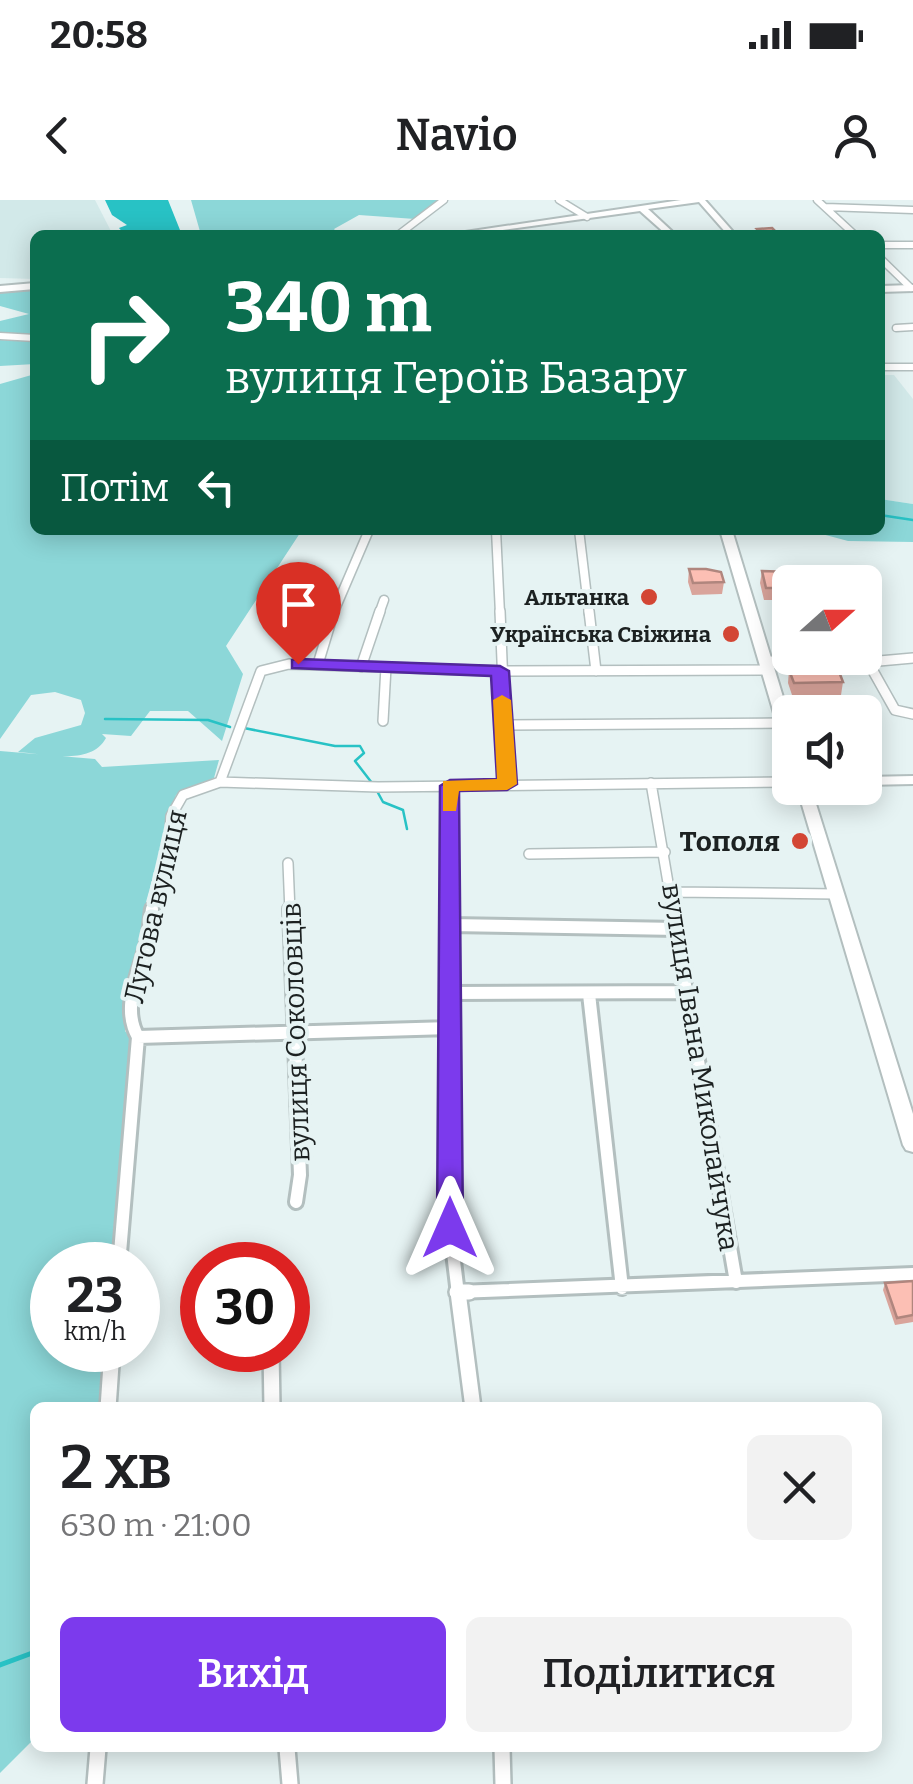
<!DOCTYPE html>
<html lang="uk">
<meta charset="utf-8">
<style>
:root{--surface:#fff;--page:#f2f2f2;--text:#202124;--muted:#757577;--accent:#7c3aed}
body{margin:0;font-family:Bitter,serif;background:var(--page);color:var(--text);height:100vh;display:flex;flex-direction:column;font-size:38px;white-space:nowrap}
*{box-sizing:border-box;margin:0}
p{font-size:32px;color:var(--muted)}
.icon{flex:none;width:55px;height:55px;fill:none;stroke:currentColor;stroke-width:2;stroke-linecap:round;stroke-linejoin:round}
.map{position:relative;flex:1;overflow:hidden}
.sheet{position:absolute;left:30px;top:1202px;width:852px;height:350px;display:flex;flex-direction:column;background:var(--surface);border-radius:15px;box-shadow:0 5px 25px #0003}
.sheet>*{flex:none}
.hud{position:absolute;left:30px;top:30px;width:855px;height:305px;border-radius:15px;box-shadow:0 5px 25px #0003;background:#0b6e4f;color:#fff;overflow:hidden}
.needle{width:65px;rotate:69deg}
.fabs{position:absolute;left:772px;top:365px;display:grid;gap:20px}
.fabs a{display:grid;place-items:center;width:110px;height:110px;border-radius:15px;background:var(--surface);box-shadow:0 5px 25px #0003;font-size:50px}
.speed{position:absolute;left:30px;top:1042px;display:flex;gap:20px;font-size:50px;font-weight:700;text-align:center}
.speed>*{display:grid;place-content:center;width:130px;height:130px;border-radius:50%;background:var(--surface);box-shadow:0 5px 25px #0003;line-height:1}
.speed small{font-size:25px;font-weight:400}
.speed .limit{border:15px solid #d22;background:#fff;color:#111}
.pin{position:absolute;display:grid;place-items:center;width:85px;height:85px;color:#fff;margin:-102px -42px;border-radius:50% 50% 50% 0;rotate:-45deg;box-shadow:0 0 10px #0007}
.pin .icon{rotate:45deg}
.me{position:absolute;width:110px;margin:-55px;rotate:0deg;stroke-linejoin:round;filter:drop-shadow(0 0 8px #0008)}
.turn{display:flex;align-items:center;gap:35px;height:210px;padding:0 30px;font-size:45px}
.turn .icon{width:130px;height:130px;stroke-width:2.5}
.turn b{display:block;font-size:70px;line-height:85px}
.then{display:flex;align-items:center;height:95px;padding:0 30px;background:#0003;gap:20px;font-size:38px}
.round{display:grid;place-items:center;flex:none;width:105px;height:105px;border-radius:15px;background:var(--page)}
.headline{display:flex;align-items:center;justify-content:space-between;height:170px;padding:0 30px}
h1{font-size:60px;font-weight:600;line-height:75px}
.action{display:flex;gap:20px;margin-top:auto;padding:20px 30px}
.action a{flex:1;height:115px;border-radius:15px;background:var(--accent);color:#fff;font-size:40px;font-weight:600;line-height:115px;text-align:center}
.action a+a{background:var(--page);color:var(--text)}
.status{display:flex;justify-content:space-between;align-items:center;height:70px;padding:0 50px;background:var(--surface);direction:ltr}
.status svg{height:28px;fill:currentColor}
header{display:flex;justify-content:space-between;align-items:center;height:130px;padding:0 30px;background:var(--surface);font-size:45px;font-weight:600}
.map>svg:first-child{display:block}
.built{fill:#d2e9e9}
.green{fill:#8cd7d8}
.water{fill:#28c2c5}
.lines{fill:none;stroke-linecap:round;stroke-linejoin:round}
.stream-far1{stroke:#28c2c5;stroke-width:2.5}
.stream{stroke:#28c2c5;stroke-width:5}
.street-far4-casing{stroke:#b3bfbf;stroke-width:9}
.street-far3-casing{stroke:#b3bfbf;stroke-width:11}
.street-far2-casing{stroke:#b3bfbf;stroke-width:12}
.street-far1-casing{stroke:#b3bfbf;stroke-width:18}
.street-casing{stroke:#b3bfbf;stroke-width:20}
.secondary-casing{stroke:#b3bfbf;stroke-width:4}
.street-far4{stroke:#fff;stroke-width:6}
.street-far3{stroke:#fff;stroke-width:8}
.street-far2{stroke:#fff;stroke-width:9}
.street-far1{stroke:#fff;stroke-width:12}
.street{stroke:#fff;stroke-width:15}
.secondary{fill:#fff;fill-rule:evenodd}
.wall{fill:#d9a49b}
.building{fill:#fcbfb4;stroke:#b0867e;stroke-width:2.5}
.route{fill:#7c3aed;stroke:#51269a;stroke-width:2.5}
.slow{fill:#f59e0b}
.poi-dot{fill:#d34634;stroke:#e6f3f3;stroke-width:4}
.labels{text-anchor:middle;stroke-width:8;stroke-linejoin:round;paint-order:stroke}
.far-poi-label{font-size:22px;font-weight:bold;fill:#1c2121;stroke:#e6f3f3;text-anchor:end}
.poi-label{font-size:28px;font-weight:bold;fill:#1c2121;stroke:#e6f3f3;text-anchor:end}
.street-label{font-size:28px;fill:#1c2121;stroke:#e6f3f3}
</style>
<div class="status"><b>20:58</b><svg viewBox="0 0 49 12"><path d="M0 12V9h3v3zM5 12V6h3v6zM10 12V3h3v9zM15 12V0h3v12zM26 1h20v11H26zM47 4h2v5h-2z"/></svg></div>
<header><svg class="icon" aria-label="back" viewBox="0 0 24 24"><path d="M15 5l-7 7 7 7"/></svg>Navio<svg class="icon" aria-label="person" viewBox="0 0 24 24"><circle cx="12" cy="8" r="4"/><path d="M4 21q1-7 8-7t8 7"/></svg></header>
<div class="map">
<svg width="913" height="1584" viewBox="0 0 913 1584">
<rect width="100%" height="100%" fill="#e6f3f3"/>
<!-- built -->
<path class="built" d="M0 0H95L113 35H35V79L0 78Z
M881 175H894L913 199V304L880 299Z"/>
<!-- green -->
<path class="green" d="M191 0H439L415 19 359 15 334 29 338 34 349 35H201Z
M35 89V164L0 166V140L8 133 0 132V121L29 114 0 106V92Z
M35 174V330H302L226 446 243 474 222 541 188 511H150L131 536 102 534 106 538C91 566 46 554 18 552L35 538 81 525 85 513 81 500 55 492 31 495 0 539V184Z
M880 299 913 304V342L848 341 807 330H880Z
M0 551 95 559 102 567 219 560 214 578 176 595 146 702 149 722 131 771 125 831 137 846 115 1065H52V1150H107L101 1207 35 1208V1538L0 1573Z"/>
<!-- water -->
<path class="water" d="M105 0H168L182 35H125L119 28 127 25 112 15Z"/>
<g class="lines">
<!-- stream-far1 -->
<path class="stream-far1" d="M880 315 913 320
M105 519 208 520 230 527
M244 528 335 546H360L364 553 355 561 372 583
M377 591 383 602 403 610 407 629"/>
<!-- stream -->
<path class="stream" d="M0 1465 35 1452"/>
<defs>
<path id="street-far4" d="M559 0 587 17
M817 0 855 35
M825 7 913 10
M398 35 444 0
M880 45H913
M880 58 911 88
M896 128 913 127
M0 136 35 138
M880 167H913"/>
<path id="street-far3" d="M496 330 500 414
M579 330 589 414
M333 414 369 330
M379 414 384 400"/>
<path id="street-far2" d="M500 411 507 584
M589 411 596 471
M913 458 868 462 895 510 913 514
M764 461 868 462
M318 464 334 411
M361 467 380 411
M383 521 386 467
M505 525 783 523
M220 582 378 587 790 582
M651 583 673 712
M450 586V712
M529 654 665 652
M288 663 290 712
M673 692 836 694
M151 712 169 645 171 616 183 595 220 582 261 471 289 464 500 471 767 470"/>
<path id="street-far1" d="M290 709 300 975 296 1002
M450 709V1028L458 1094
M672 709 736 1082
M450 725 678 729
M451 793 688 792
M589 794 622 1088
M138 837 450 828
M119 1065 138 837C122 809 137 778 145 750 150 737 150 722 152 709
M457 1092 913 1074"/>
<path id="street" d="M457 1092H469
M458 1092 473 1208
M271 1150 272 1208
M108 1208 112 1150
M287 1548 290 1584
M502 1548 503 1584
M95 1584 98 1548"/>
<path id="secondary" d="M681 0H705L736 35H728L699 2 648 9 676 35H667L640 11 466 35H445Z
M35 83V89L0 92V86Z
M913 85V91L880 92V86Z
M720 330H732L790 520V548L783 544Z
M913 576V584L865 585V577Z
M797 588H811L913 914V952L906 950 903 945Z"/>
</defs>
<!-- street-far4 casing -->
<use href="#street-far4" class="street-far4-casing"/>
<!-- street-far3 casing -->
<use href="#street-far3" class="street-far3-casing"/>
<!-- street-far2 casing -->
<use href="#street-far2" class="street-far2-casing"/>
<!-- street-far1 casing -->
<use href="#street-far1" class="street-far1-casing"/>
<!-- street casing -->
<use href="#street" class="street-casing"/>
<!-- secondary casing -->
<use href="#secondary" class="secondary-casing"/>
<!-- street-far4 -->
<use href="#street-far4" class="street-far4"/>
<!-- street-far3 -->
<use href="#street-far3" class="street-far3"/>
<!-- street-far2 -->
<use href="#street-far2" class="street-far2"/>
<!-- street-far1 -->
<use href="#street-far1" class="street-far1"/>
<!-- street -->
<use href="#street" class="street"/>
<!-- secondary -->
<use href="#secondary" class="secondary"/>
</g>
<!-- wall -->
<path class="wall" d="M689 369 724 382 722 394 692 395 688 382Z
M762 371 790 382V400H764L760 383Z
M789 470 843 482 841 495H792L788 483Z
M913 1081V1122L895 1125 883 1090 885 1083Z"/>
<!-- building -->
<path class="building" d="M772 28 779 35H763L757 29Z
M689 369H706L721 372 724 382 693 383Z
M762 371 792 372 794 382H790V388H766Z
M838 469 843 482 794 483 789 470Z
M913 1081V1115L897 1118 885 1083Z"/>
<!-- route -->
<path class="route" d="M298 459 500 466 509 471 517 584 507 590 459 591 463 1028 459 1035H441L437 1028 440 586 450 580 497 579 491 476 292 468V460Z"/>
<!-- slow -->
<path class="slow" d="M502 495 511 500 517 584 507 590 459 591 456 611H443V581L497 579 493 500Z"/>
<!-- markers -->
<g class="poi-dot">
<circle cx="649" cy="397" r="10"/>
<circle cx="731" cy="434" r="10"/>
<circle cx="800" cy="641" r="10"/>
</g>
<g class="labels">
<!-- far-poi labels -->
<g class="far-poi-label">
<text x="629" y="405">Альтанка</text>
<text x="711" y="442">Українська Свіжина</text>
</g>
<!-- poi labels -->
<g class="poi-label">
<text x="780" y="651">Тополя</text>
</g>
<!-- street labels -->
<g class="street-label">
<text transform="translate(155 706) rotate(-77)" y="10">Лугова вулиця</text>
<text transform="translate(295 832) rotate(-92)" y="10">вулиця Соколовців</text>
<text transform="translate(701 867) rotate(81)" y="10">вулиця Івана Миколайчука</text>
</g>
</g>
</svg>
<div class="fabs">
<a><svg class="needle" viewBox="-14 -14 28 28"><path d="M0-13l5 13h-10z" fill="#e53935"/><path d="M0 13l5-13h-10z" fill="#757577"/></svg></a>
<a><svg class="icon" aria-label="sound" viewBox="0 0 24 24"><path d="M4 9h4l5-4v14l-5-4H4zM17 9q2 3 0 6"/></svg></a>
</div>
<div class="speed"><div>23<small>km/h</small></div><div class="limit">30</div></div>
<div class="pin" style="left:298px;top:464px;background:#d93025"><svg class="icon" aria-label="arrive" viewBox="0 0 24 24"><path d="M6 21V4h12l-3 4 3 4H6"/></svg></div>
<svg class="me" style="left:450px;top:1028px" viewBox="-20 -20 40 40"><path d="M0-17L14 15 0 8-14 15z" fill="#7c3aed" stroke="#fff" stroke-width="4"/></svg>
<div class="hud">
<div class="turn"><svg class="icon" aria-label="right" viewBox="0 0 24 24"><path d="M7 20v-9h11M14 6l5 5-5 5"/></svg><div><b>340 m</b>вулиця Героїв Базару</div></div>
<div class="then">Потім<svg class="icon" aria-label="left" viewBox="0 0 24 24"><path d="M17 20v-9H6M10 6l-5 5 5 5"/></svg></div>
</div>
<section class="sheet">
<div class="headline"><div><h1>2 хв</h1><p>630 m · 21:00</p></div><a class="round"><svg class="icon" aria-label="close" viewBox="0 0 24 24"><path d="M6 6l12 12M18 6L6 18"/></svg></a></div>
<div class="action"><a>Вихід</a><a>Поділитися</a></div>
</section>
</div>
